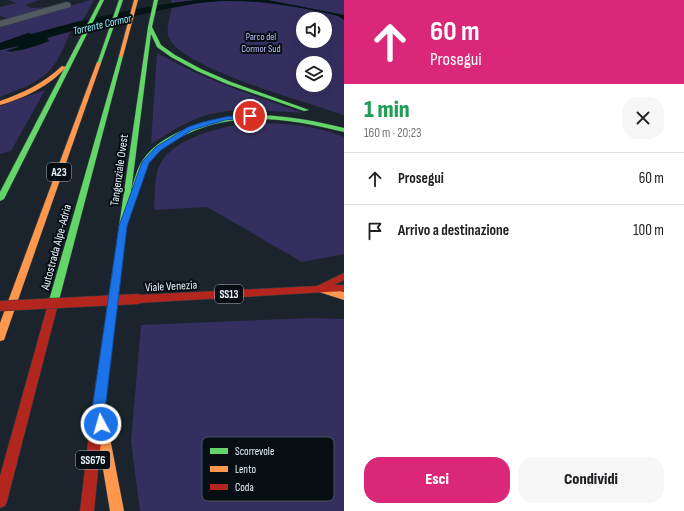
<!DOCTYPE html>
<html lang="it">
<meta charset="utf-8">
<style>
:root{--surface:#fff;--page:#f6f6f6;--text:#202124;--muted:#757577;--line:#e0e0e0;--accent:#db2777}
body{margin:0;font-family:"Sofia Sans Condensed",sans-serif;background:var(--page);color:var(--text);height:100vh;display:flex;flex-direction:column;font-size:15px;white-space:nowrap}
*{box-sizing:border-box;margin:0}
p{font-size:13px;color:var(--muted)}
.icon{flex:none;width:22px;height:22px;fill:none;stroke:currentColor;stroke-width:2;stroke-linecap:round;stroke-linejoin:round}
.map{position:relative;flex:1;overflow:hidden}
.panel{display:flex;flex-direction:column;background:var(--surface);width:340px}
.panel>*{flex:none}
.top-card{background:#db2777;color:#fff;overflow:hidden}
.buttons{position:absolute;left:296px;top:12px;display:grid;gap:8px}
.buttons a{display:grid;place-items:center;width:36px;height:36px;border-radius:50%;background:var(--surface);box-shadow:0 4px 16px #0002;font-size:20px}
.pin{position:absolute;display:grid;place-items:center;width:34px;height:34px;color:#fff;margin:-17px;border:2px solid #fff;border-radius:50%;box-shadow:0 1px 4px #0007}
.me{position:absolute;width:44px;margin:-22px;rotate:354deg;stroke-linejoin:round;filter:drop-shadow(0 0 3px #0008)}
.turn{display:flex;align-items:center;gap:14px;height:84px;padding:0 20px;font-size:18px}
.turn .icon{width:52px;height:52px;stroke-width:2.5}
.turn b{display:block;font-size:28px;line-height:34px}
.round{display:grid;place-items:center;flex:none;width:42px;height:42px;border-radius:16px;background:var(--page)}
.headline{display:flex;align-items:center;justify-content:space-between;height:68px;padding:0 20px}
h1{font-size:24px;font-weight:800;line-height:30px;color:#1e9e55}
.button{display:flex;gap:8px;margin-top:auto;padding:8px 20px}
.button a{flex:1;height:46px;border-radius:16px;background:var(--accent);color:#fff;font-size:16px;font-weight:800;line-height:46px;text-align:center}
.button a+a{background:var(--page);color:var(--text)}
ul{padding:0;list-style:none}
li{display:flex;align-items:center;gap:12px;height:52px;padding:0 20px;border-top:1px solid var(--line)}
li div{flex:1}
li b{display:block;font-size:15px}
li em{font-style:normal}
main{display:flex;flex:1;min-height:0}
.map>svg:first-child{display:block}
.green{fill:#342f5e;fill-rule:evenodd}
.water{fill:#041314}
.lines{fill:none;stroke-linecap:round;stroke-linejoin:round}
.street-casing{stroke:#383f46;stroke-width:1}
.fast-casing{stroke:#383f46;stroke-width:1}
.slow-casing{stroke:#383f46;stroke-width:1}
.jam-casing{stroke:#383f46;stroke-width:1}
.street{fill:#525a61;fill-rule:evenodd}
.fast{fill:#63d668;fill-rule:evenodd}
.slow{fill:#ff974d;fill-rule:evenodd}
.jam{fill:#b3261e;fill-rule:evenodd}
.jam-bridge-casing{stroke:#383f46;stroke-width:11;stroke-linecap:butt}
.jam-bridge{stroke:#b3261e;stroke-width:10}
.route{fill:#1a73e8;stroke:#114b97}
.labels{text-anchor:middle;stroke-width:4;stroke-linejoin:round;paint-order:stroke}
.far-park-label{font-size:10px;fill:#c0bdfb;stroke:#060e14}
.far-water-label{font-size:11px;font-style:italic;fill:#9af4fc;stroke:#060e14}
.shield{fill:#060e14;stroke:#a4aeb8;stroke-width:1}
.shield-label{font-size:11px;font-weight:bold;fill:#e8f3fe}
.street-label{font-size:12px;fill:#e8f3fe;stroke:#060e14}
.key{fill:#060e14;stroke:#4a535a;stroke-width:1}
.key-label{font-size:11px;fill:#e8f3fe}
</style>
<main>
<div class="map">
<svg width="344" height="511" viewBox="0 0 344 511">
<rect width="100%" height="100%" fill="#1b242c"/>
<!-- green -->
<path class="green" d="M8 0H40L25 5 32 8 48 7 47 9 10 19 0 16V7L17 3Z
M91 0H94L83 20 32 34 28 33 0 43V26Z
M171 0H344V115C310 103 183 69 169 38 164 26 174 11 171 0ZM303 19H325V41H303ZM303 63H325V85H303Z
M71 31C66 41 62 53 56 62 44 82 20 89 0 97V50L18 46 19 47 7 51 11 52 49 41 47 38Z
M157 53C205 80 252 95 303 113 267 111 228 105 193 120 179 126 164 136 151 144Z
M45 90 11 151 0 154V106Z
M246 123C280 123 312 124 344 137V254L302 262 207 207 154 210C155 198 154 184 157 173 165 139 218 128 246 123Z
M312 318 344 319V511H140L131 441 141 325Z"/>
<!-- water -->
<path class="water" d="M196 0H268L344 15V20L338 16C300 7 262 0 223 1 195 2 166 9 139 15 108 22 77 29 47 38L49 41C36 46 21 52 6 51L18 47V46L0 50V43L28 33 32 34C85 19 141 6 196 0Z"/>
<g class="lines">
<defs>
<path id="street" d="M67 2 70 3 71 5 70 7 0 27V21Z"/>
<path id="fast" d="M100 0H104L4 199 0 201V192Z
M119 0H123L101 63 97 64Z
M154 0H158L152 27 161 45 175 55 201 69 231 82 309 110 304 111 227 84 197 71 171 57 157 47 151 34 125 240 121 243 117 240 148 27Z
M121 55 123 56 58 304 57 307H49L48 304 119 56Z
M259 115C288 116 316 121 344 128V132C291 119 238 110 187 134 174 140 159 149 150 161 144 169 144 180 139 189H136L132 187C135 178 137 169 142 161 165 127 222 116 259 115Z"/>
<path id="slow" d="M134 0H138L123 56 121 57 119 56Z
M97 62 101 63 5 337 4 340 0 341V323Z
M62 66 66 67C50 86 24 98 0 105V101C23 93 44 83 62 66Z
M319 286 344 292V300L316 291 314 289 316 287Z
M103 427 108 429 109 433 124 511H110L97 433 98 429Z"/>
<path id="jam" d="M121 237 125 240 104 410 94 511H80L92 410 117 240Z
M344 273V280L334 285H344V291L138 303 134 302 133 299 134 296 138 295 317 286Z
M53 300 57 301 58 304 7 501 5 506 0 508V476L48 304 49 301Z"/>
</defs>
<!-- street casing -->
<use href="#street" class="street-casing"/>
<!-- fast casing -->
<use href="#fast" class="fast-casing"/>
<!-- slow casing -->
<use href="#slow" class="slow-casing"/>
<!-- jam casing -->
<use href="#jam" class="jam-casing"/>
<!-- street -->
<use href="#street" class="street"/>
<!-- fast -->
<use href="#fast" class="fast"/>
<!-- slow -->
<use href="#slow" class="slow"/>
<!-- jam -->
<use href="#jam" class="jam"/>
<defs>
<path id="jam-bridge" d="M0 306 138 299"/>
</defs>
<!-- jam-bridge casing -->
<use href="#jam-bridge" class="jam-bridge-casing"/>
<!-- jam-bridge -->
<use href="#jam-bridge" class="jam-bridge"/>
</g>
<!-- route -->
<path class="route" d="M250 114H253V117L225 120 192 130 161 150 149 163 127 226 105 410 107 424 105 428 101 430 97 428 92 410 119 226 142 162 156 147 188 127 203 122 225 117Z"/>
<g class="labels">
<!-- far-park labels -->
<g class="far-park-label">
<text x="261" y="40">Parco del<tspan x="261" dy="12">Cormor Sud</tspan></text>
</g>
<!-- far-water labels -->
<g class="far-water-label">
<text transform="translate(102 24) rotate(-13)" y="4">Torrente Cormor</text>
</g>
<!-- shield labels -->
<g class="shield">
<rect x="47" y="163" width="24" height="18" rx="3"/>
<rect x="215" y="285" width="28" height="18" rx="3"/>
<rect x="76" y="451" width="34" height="18" rx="3"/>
</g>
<g class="shield-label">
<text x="59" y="176">A23</text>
<text x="229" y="298">SS13</text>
<text x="93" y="464">SS676</text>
</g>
<!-- street labels -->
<g class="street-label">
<text transform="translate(119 170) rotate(-82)" y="4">Tangenziale Ovest</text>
<text transform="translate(56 247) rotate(-75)" y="4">Autostrada Alpe-Adria</text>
<text transform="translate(171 286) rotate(-3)" y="4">Viale Venezia</text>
</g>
</g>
<!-- legend -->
<rect x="202" y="437" width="132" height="64" rx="6" class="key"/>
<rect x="210" y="448" width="18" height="6" fill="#63d668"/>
<rect x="210" y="466" width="18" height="6" fill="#ff974d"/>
<rect x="210" y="484" width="18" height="6" fill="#b3261e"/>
<g class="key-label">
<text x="235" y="455">Scorrevole</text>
<text x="235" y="473">Lento</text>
<text x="235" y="491">Coda</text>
</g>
</svg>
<div class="buttons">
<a><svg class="icon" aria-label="sound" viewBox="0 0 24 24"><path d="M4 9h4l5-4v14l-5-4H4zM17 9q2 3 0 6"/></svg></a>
<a><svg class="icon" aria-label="layers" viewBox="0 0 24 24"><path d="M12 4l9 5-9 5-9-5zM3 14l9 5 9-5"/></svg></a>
</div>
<div class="pin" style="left:250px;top:116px;background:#d93025"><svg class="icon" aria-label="arrive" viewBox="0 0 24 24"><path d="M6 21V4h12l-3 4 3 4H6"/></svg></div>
<svg class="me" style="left:101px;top:424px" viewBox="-20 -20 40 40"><circle r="17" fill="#1a73e8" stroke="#fff" stroke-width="3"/><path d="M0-11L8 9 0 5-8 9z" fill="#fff"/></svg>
</div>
<section class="panel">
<div class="top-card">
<div class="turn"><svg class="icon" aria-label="ahead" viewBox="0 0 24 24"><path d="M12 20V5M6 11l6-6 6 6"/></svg><div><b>60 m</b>Prosegui</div></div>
</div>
<div class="headline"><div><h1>1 min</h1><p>160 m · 20:23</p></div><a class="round"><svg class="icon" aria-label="close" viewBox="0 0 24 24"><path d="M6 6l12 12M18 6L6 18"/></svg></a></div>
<ul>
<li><svg class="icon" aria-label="ahead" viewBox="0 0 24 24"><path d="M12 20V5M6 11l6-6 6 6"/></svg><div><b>Prosegui</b></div><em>60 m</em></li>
<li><svg class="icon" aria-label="arrive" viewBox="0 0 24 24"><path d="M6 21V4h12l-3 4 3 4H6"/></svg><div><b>Arrivo a destinazione</b></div><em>100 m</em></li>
</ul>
<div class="button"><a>Esci</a><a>Condividi</a></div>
</section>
</main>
